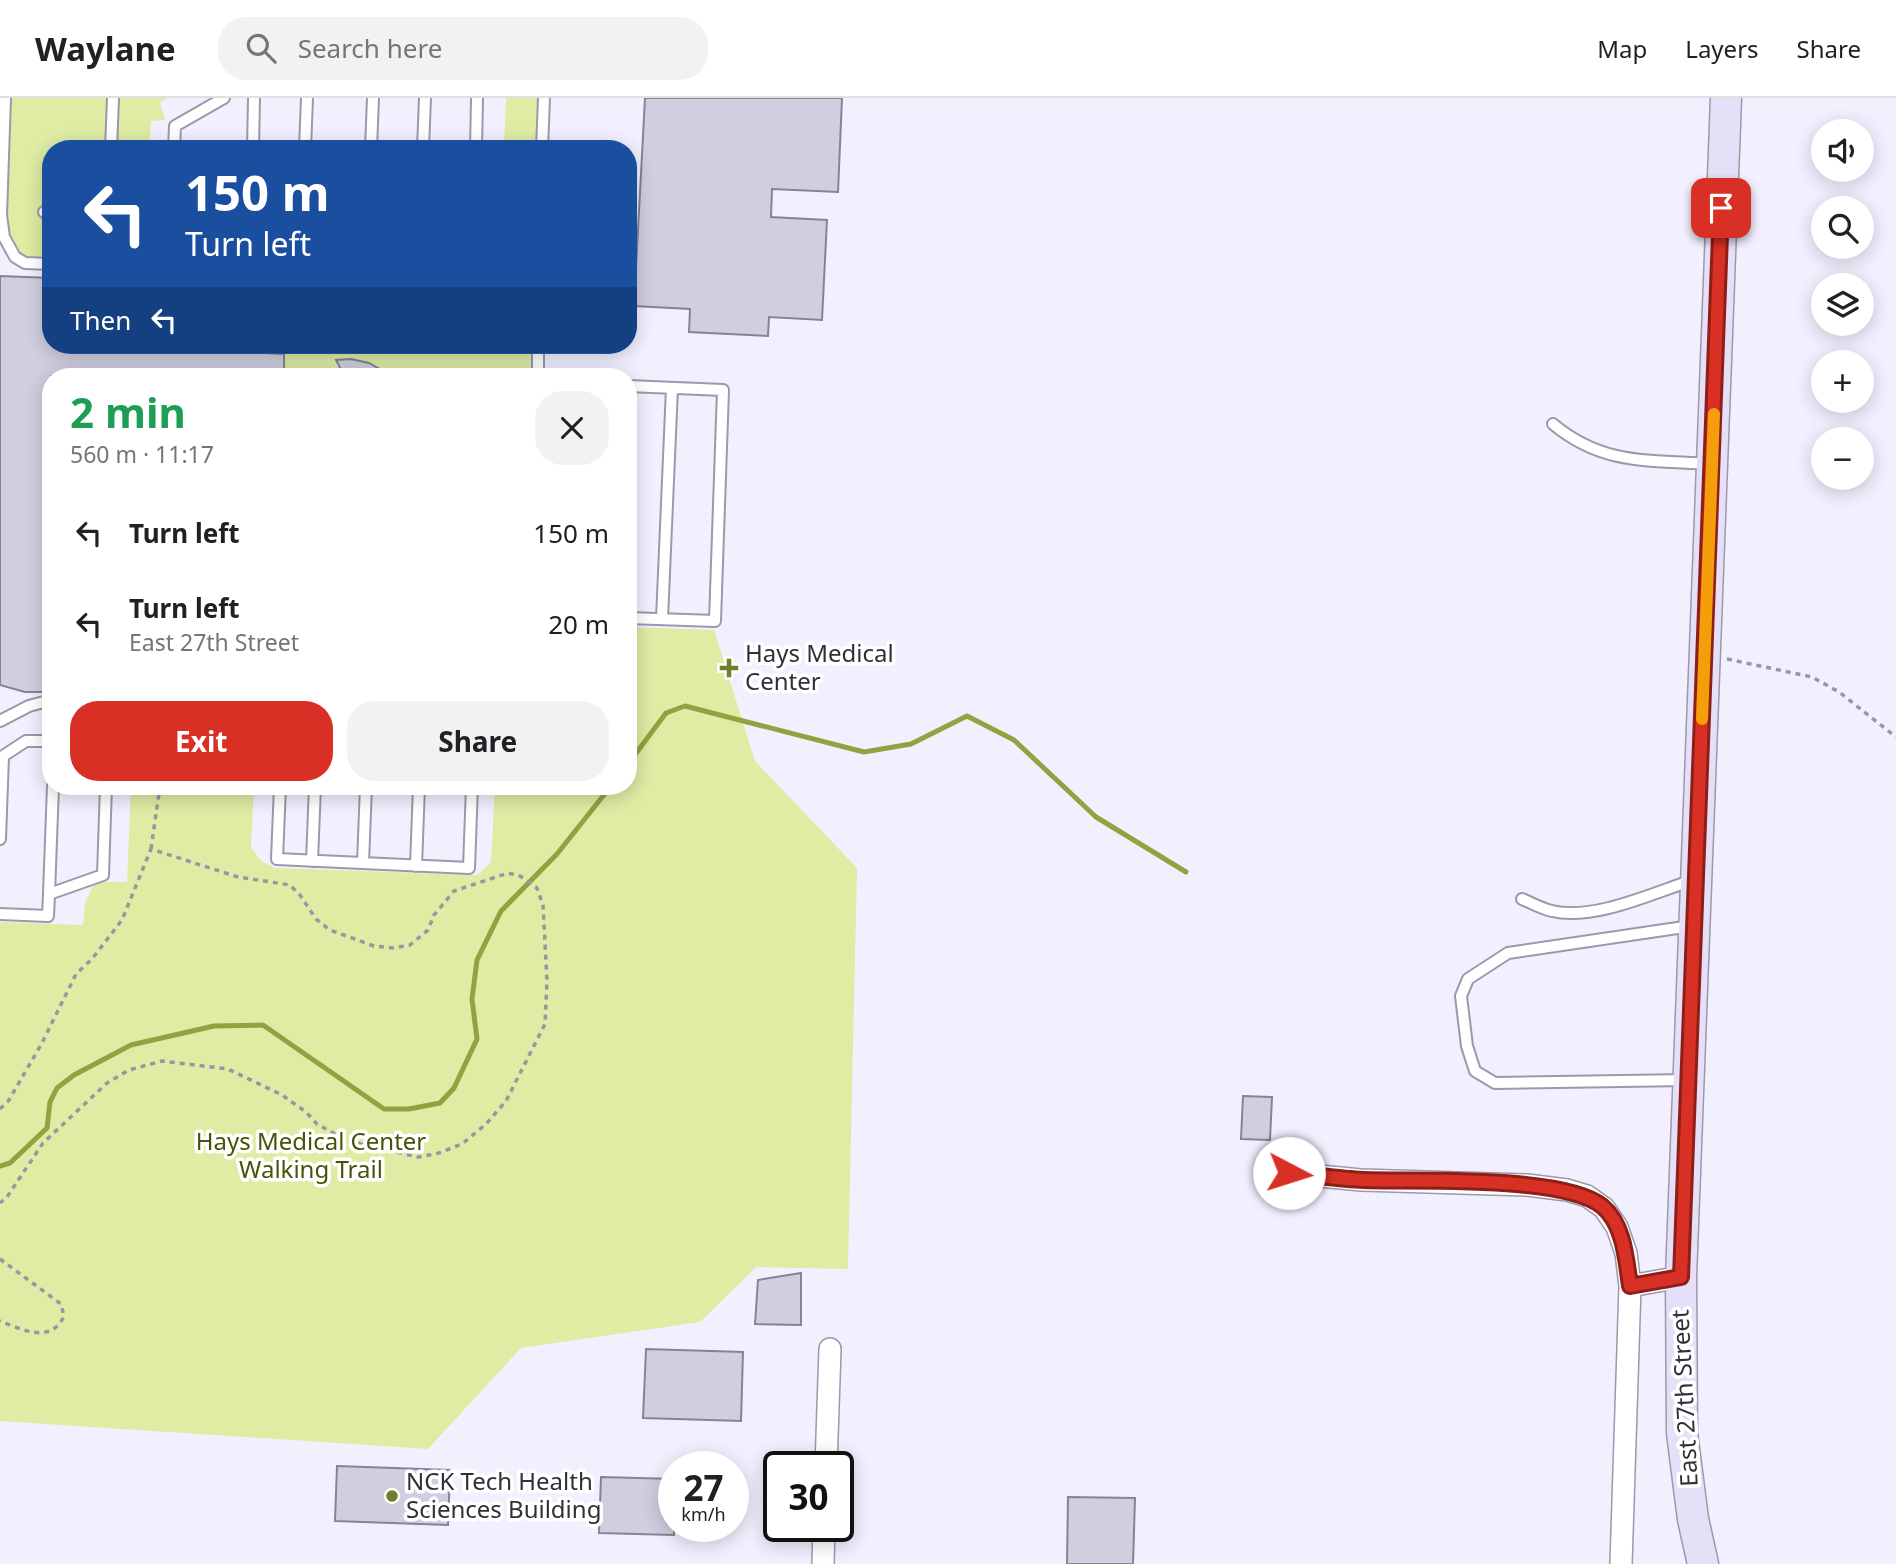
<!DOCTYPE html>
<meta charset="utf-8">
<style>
:root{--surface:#fff;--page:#f2f2f2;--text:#202124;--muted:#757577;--line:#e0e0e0;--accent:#d93025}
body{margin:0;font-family:"Noto Sans",sans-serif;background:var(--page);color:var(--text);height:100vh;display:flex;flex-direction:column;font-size:26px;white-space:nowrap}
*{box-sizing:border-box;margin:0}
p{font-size:23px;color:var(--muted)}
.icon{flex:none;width:38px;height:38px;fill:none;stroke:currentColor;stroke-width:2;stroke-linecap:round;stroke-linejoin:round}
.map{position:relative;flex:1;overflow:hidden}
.sheet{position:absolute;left:42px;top:270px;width:595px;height:427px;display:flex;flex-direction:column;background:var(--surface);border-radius:28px;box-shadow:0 4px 18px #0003}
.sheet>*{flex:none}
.top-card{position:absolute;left:42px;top:42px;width:595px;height:214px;border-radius:28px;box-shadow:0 4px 18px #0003;background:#1a4fa0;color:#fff;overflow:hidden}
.buttons{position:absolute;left:1811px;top:21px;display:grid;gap:14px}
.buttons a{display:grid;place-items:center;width:63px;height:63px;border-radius:50%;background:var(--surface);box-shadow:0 4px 18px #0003;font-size:35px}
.speed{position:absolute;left:658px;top:1353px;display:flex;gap:14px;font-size:35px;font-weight:700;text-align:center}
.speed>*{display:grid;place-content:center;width:91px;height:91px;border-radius:50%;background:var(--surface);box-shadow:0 4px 18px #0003;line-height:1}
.speed small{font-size:18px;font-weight:400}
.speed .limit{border:4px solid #111;border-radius:10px;background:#fff;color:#111}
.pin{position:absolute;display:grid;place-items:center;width:60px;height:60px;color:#fff;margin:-30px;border-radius:14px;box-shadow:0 4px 10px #0006}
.me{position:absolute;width:77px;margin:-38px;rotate:95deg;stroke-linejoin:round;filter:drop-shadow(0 0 5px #0008)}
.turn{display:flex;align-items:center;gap:24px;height:147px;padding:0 28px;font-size:32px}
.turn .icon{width:91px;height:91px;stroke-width:2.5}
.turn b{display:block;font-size:49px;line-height:60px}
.then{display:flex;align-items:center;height:66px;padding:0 28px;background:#0003;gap:14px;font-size:26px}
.round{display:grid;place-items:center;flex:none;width:74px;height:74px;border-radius:28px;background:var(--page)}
.headline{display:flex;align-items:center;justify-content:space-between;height:119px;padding:0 28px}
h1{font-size:42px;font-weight:700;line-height:52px;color:#1e9e55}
.primary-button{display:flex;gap:14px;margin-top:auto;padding:14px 28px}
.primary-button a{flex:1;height:80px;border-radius:28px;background:var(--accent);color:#fff;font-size:28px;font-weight:700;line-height:80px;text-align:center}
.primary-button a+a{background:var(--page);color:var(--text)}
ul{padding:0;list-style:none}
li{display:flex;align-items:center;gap:21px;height:91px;padding:0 28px}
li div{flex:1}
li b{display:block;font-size:26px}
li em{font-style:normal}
header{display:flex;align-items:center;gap:42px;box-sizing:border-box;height:98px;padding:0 35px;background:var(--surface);border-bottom:2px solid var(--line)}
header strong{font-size:33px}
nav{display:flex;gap:38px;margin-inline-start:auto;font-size:24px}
.search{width:490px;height:63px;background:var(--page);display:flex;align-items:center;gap:18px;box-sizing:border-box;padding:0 24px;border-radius:28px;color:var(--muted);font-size:26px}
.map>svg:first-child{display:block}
.green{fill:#deeca4}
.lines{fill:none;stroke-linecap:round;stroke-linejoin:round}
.stream{stroke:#93a240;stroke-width:5}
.building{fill:#d1cee0;stroke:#868494;stroke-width:2}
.service-casing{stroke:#9b99aa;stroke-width:14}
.minor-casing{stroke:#9b99aa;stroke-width:24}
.secondary-casing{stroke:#9b99aa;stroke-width:33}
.path{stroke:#9896a2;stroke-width:3.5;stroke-dasharray:5 5;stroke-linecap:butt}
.service{stroke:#fff;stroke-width:10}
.minor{stroke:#fff;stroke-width:21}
.secondary{stroke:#e5e0f8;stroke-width:30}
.route-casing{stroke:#8d1f18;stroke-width:18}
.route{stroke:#d93025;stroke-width:12}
.slow{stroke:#f59e0b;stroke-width:12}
.poi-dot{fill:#717e2b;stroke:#fff;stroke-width:2.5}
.labels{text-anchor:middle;stroke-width:7;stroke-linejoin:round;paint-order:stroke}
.poi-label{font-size:24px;fill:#313037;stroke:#fff;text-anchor:start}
.park-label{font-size:24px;fill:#495207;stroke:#fff}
.street-label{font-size:24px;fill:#313037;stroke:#fff}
</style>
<header>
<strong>Waylane</strong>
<div class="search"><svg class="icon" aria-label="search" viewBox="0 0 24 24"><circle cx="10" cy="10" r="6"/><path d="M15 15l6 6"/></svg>Search here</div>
<nav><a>Map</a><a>Layers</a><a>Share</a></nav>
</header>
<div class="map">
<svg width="1896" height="1466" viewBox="0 0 1896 1466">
<rect width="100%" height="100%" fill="#f2f0ff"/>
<!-- green -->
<path class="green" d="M5 0H167L160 4 165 22 151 23 149 51H51V166L25 165 4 139Z
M506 0H544L542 51H504Z
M241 247H538V278H389C371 266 359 261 336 262L339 278 284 277V256L263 255 262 278H240Z
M628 529 714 532 755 663 857 770 848 1171 756 1169 700 1224 521 1250 428 1351 0 1323V824L83 827 85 805 93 788 104 784H127L131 688H254L251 749 261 763 275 770 478 777 491 764 495 688H628Z"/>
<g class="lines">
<!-- stream -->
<path class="stream" d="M628 666 666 615 685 608 864 654 911 646 967 618 1014 642 1096 719 1186 774
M0 1068 10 1065 47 1030 50 1004 57 990 74 977 131 947 214 928 263 927 384 1011H409L440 1005 454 990 477 941 472 901 477 862 501 813 557 756 611 688"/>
</g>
<!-- building -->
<path class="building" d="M645 0H842L838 94 772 91 771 119 827 122 822 222 769 219 768 238 689 234 690 211 634 208Z
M0 178 51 180V247H241V254L284 256V278H51V594H25L0 587Z
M351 261 369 265 392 278H344L336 262Z
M1243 998 1272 999 1270 1042 1241 1041Z
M801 1175V1227L755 1226 758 1182Z
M646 1251 743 1254 741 1323 643 1320Z
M337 1368 450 1372 448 1427 335 1423Z
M601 1379 674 1381V1437L599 1435Z
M1068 1399 1135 1400 1133 1466H1067Z"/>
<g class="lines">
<defs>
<path id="service" d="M5 0 1 117 4 139 15 159 25 165 51 166
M111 51 113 0
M174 51 175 28 224 0
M253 51 254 0
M305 51 307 0
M371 51 373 0
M423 51 425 0
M476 51 477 0
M542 51 544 0
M44 114H51
M538 278V247
M628 288 723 292 715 523 628 520
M1553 326C1602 367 1648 362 1709 366
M662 521 672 290
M0 623 29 608 51 602
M0 660 26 643H51
M280 688 277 761 469 770 472 688
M0 741 3 658
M312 763 315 688
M363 765 366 688
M416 768 419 688
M49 796 53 688
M1522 801C1532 805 1542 811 1552 813 1594 823 1653 795 1693 782
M0 816 48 818 49 796 103 777 106 688
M1687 982 1495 985 1475 973 1467 948 1461 898 1468 881 1508 855 1691 828"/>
<path id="minor" d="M1274 1056 1276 1068 1289 1075 1361 1082 1527 1087 1567 1092 1587 1098 1604 1110 1617 1129 1626 1155 1630 1188 1621 1466
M1630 1188 1681 1179
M826 1368 830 1251
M823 1466 824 1428"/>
<path id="secondary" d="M1703 1466 1693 1421 1682 1335 1681 1179 1726 0"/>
</defs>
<!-- service casing -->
<use href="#service" class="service-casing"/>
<!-- minor casing -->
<use href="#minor" class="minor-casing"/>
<!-- secondary casing -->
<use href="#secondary" class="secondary-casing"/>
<!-- path -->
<path class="path" d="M1727 561 1812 579 1839 594 1896 639
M151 751 160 688
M0 1011 9 1002 42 945 76 876 92 861 122 822 151 751 238 779 290 787 300 797 316 821 330 832 374 848 393 850 410 847 428 832 434 817 454 793 508 775 520 778 537 790 543 807 547 883 545 926 506 1003 486 1026 462 1046 436 1056 418 1059 348 1043 317 1026 306 1014 282 997 228 971 162 963 129 972 107 985 43 1045 7 1099 0 1105
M0 1161 61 1206 64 1218C51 1247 21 1231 0 1223"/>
<!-- service -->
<use href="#service" class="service"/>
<!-- minor -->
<use href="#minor" class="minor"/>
<!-- secondary -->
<use href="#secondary" class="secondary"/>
</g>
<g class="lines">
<defs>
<path id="route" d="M1289 1075C1314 1077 1339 1081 1364 1082 1419 1084 1563 1077 1602 1108 1624 1126 1626 1161 1630 1188L1681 1179 1721 110"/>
</defs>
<!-- route casing -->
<use href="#route" class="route-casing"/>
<!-- route -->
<use href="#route" class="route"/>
<!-- slow -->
<path class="slow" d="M1702 621 1714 316"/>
</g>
<!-- markers -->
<g class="poi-dot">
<path d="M725.5 559.5h7v7h7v7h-7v7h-7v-7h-7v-7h7z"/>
<circle cx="392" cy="1398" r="7"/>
</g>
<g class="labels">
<!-- poi labels -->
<g class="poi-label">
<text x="745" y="564">Hays Medical<tspan x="745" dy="28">Center</tspan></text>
<text x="406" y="1392">NCK Tech Health<tspan x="406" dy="28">Sciences Building</tspan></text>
</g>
<!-- park labels -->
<g class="park-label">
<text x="311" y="1052">Hays Medical Center<tspan x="311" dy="28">Walking Trail</tspan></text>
</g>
<!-- street labels -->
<g class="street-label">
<text transform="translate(1685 1300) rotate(-93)" y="8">East 27th Street</text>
</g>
</g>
</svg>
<div class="buttons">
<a><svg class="icon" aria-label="sound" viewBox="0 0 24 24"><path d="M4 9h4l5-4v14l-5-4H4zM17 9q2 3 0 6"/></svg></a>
<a><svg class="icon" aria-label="search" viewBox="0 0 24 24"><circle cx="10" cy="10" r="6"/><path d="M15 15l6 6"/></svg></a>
<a><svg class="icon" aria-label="layers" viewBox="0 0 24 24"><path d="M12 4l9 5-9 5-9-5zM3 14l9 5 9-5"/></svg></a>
<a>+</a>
<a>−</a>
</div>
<div class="speed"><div>27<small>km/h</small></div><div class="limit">30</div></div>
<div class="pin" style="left:1721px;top:110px;background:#d93025"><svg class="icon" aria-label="arrive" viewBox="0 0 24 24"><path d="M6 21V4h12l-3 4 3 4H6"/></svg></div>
<svg class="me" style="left:1289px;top:1075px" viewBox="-20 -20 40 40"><circle r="19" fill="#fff"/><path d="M0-13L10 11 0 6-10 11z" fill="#d93025"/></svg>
<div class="top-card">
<div class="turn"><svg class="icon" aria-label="left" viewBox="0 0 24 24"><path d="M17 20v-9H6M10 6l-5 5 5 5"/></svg><div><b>150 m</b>Turn left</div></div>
<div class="then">Then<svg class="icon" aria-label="left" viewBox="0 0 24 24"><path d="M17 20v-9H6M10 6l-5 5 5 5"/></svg></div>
</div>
<section class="sheet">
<div class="headline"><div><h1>2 min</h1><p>560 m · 11:17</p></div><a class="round"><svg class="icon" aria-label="close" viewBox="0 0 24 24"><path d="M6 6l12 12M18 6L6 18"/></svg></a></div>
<ul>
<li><svg class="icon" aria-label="left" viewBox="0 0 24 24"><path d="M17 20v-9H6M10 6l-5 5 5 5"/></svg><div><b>Turn left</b></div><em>150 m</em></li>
<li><svg class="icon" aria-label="left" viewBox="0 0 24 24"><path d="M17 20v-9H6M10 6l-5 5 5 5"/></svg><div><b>Turn left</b><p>East 27th Street</p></div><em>20 m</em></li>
</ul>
<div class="primary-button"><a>Exit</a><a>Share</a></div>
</section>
</div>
